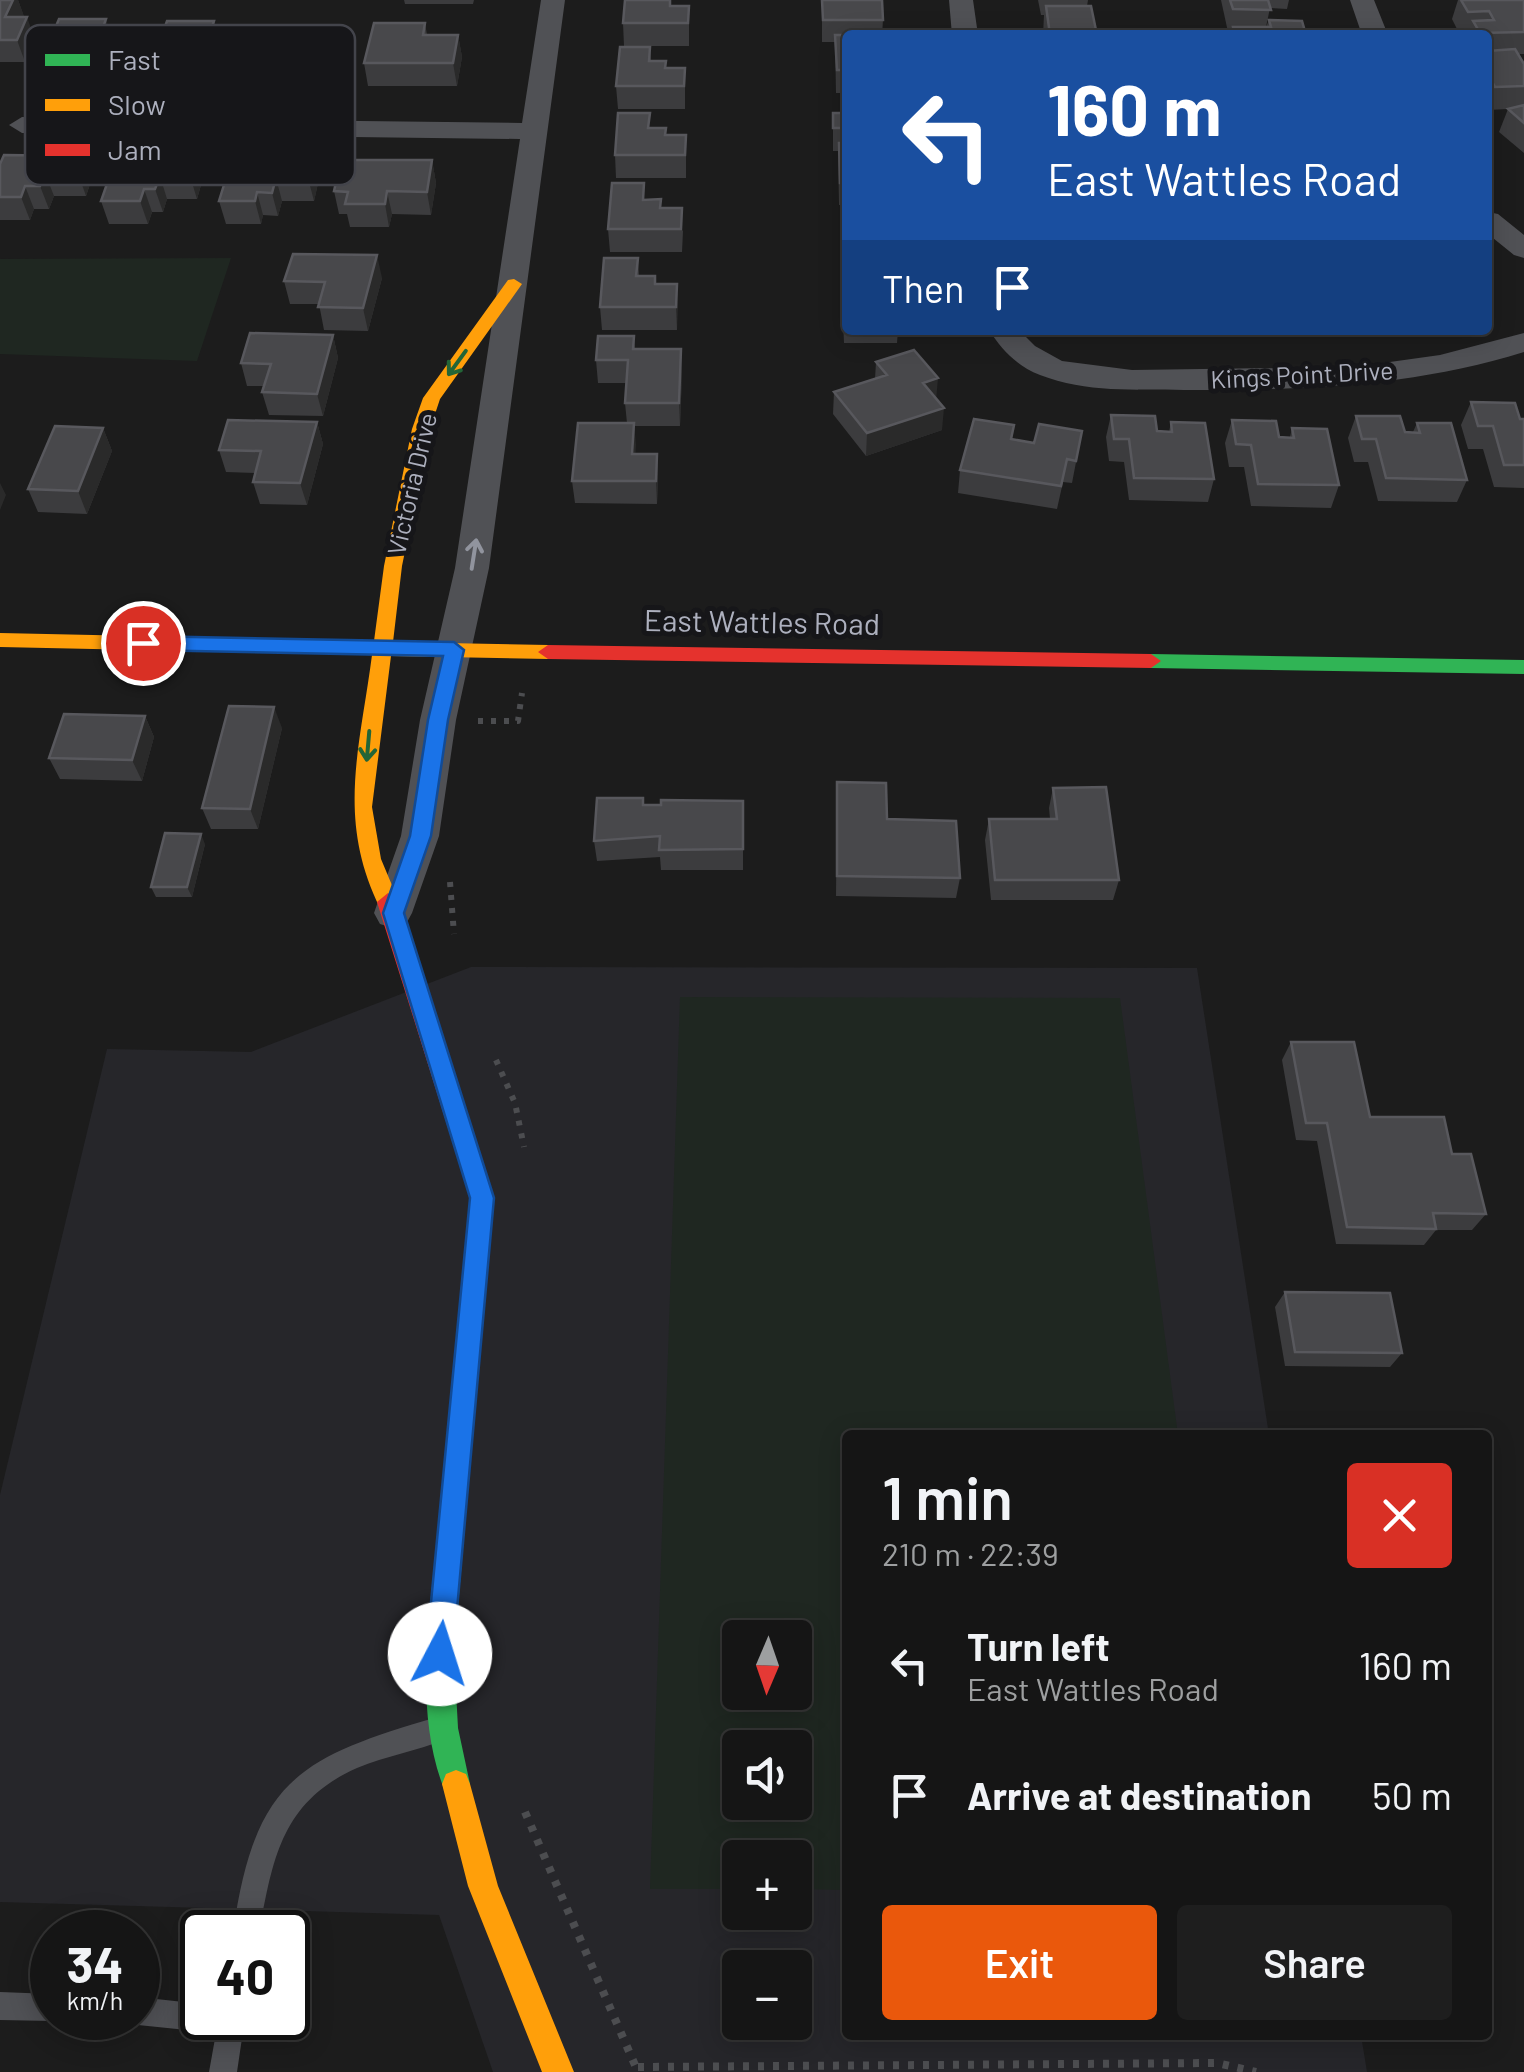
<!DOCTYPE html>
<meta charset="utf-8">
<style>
:root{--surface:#151515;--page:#1e1e1e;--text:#f1f3f6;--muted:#9d9fa0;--line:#343434;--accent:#ea580c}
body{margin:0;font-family:Barlow,sans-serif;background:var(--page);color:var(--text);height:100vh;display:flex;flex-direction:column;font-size:38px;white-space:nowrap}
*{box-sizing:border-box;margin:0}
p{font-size:32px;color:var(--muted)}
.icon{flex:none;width:55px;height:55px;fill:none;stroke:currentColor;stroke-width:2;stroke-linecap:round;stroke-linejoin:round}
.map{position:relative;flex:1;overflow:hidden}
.details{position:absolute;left:842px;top:1430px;width:650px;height:610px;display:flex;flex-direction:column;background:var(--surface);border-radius:10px;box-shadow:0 5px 25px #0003,0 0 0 2px var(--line)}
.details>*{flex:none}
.banner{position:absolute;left:842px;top:30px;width:650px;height:305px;border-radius:10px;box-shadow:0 5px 25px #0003,0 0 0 2px var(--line);background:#1a4fa0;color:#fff;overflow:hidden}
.needle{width:65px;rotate:182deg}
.controls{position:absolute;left:722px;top:1620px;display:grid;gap:20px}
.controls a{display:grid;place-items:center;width:90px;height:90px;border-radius:10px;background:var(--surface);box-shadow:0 5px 25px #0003,0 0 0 2px var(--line);font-size:50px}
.speed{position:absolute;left:30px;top:1910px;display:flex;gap:20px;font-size:50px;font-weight:700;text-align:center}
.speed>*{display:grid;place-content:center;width:130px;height:130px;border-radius:50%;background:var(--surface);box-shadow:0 5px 25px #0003,0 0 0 2px var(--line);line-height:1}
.speed small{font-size:25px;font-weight:400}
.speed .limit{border:5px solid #111;border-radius:15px;background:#fff;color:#111}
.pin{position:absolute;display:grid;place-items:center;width:85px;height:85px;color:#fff;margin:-42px;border:5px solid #fff;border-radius:50%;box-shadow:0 2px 10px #0007}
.me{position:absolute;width:110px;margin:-55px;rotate:5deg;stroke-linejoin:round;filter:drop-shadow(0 0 8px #0008)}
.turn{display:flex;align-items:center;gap:35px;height:210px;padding:0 40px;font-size:45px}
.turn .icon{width:130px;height:130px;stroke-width:2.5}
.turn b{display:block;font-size:70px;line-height:85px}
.then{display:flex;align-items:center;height:95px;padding:0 40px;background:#0003;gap:20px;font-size:38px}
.round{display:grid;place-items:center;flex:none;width:105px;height:105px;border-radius:10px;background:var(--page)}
.overview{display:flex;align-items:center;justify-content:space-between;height:170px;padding:0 40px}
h1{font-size:60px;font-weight:600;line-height:75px}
.action{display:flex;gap:20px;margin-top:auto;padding:20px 40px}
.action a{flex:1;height:115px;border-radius:10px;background:var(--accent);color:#fff;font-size:40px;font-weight:600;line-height:115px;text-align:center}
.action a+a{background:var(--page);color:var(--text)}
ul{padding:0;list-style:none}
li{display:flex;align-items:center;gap:30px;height:130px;padding:0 40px}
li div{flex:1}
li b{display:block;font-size:38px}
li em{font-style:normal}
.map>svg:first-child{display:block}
.built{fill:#26262a;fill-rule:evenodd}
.green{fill:#1f2721;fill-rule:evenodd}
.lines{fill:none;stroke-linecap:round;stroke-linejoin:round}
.path-far1{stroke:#4c4d50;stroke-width:6;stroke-dasharray:5 8;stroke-linecap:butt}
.path{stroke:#4c4d50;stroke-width:8;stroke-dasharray:6 9;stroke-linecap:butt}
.lane{fill:#505155;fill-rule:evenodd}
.street{fill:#505155;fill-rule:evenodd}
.fast{fill:#30b455;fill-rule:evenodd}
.slow{fill:#ff9f0a;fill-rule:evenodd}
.jam{fill:#e5322d;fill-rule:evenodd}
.wall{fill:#3c3c3e}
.shaded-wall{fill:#2a2a2a}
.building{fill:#48484b;stroke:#58585d;stroke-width:2.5}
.oneway{stroke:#236537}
.oneway2{stroke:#91949e}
.route{fill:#1a73e8;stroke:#114b97;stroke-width:2.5}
.labels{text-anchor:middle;stroke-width:10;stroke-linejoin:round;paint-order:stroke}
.far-street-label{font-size:25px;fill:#adb0be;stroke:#161619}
.street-label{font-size:30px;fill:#adb0be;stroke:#161619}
.key{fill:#161619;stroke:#43444b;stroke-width:2.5}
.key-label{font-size:28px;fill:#adb0be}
</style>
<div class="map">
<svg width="1524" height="2072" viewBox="0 0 1524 2072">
<rect width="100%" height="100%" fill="#1c1c1c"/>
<!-- built -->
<path class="built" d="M471 967 1197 968 1269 1435H848V2035H1361L1367 2072H493L439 1915 0 1902V1495L107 1049 251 1052ZM740 1638H795V1692H740ZM740 1748H795V1802H740ZM740 1858H795V1912H740ZM740 1968H795V2022H740Z"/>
<!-- green -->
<path class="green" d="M231 258 197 361 0 354V259Z
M680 997 1120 998 1178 1435H848L847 1890 795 1889V1858H740V1889H650ZM740 1638H795V1692H740ZM740 1748H795V1802H740Z"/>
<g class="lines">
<!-- path-far1 -->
<path class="path-far1" d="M478 721H518L522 693
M450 882 454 934
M496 1060 515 1103 524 1147"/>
<!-- path -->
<path class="path" d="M525 1812 638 2072
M638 2067 1217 2063 1256 2072"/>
<!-- lane -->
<path class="lane" d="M437 1717 446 1721 450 1730 446 1739C417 1751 386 1756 357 1768 281 1802 273 1859 259 1932H233C255 1781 297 1758 437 1717Z
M0 1992 52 1994V2018H59L52 2021 0 2020Z
M138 1997 202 2004V2018H245L237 2072H209L216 2033 138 2025 128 2021 127 2018H138Z"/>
<!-- street -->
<path class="street" d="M541 0H565L489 568 456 720 439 836 412 913 406 924 393 928 380 924 374 913 401 836 420 720 455 568 520 139 22 133 9 125 22 117 522 123Z
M949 0H973L978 35H952Z
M1350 0H1374L1388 35H1362Z
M1488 212 1498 214 1524 235V258L1514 255 1488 234Z
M989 330H1019L1035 346 1062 361 1132 370 1354 367 1440 355 1524 333V352C1412 387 1300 390 1184 390 1135 389 1086 393 1040 375 1017 366 1002 350 989 330Z"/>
<!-- fast -->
<path class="fast" d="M1151 654 1524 660V674L1151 668 1141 661Z
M473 1280 482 1283 485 1291 454 1654 458 1728 470 1784 466 1794 456 1798 446 1794C411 1710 431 1608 439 1520 446 1444 453 1367 461 1291L464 1283Z"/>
<!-- slow -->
<path class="slow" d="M514 279 522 284 440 399 430 429 402 566 393 642 548 645 558 652 548 659 391 656 372 807 381 859 399 902 388 911 380 908C336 819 360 748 372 655L0 647V633L374 641 384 566 412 429 423 398 508 280Z
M456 1770 466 1774 470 1784 498 1886 574 2072H542L468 1886 442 1784 446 1774Z"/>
<!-- jam -->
<path class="jam" d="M548 645 1151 654 1161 661 1151 668 548 659 538 652Z
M388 893 399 902 494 1198 485 1291 482 1299 473 1302 464 1299 461 1291 470 1198 377 902Z"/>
</g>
<!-- wall -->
<path class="wall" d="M0 0H18L24 17 35 40 25 62H0Z
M404 0H474L473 4H405Z
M822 0 883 20 882 35H848V93H836L835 42H822Z
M1038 0H1088L1087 6 1097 35H1043L1044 15H1041Z
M1221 0H1289L1287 9 1270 8 1266 27 1269 20 1306 35H1231L1232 32H1228Z
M1458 0H1524V54H1518L1524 64V153L1499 132 1508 109 1488 110V35H1460L1452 19Z
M671 6H689V46H624L623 23Z
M214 21 218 39 238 61 232 81H161L154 58Z
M425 23 427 35H458L462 57 457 86H368L364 63Z
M341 33 345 56 339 81H263L258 58Z
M111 36 136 59 128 81H51L43 58Z
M650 47 651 61 666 68H685V109H618L616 86Z
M833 113 848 128V205H839L838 151H833Z
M650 128 666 135H686V178H616L615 155Z
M84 156 92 178 86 196H54L49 209H34L30 220H0V164Z
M233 156 319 179 314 201H282L278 216 263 215 261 224H226L219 201Z
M116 158 203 178 197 199H167L163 212H152L148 224H109L101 201Z
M432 160 436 183 431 215 392 214 389 227H350L347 214H339L334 191Z
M661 199V208L683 231 682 252H610L608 229 645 200Z
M842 206H848V271H842Z
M638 258 639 276 656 284H677V330H602L600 307Z
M843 274H848V330H898L897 343H844L842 297Z
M382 278 368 331 324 330 319 304H290L284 281Z
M333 335 338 358 323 416 269 415 262 392 264 386H247L241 363Z
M634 336 635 349 682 372 680 426H634L635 454H657L658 476 657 504 575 503 572 481 627 423 625 403 626 383H598L596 360Z
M876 362 936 399 942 430 866 456 833 414 834 392 875 379Z
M1471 402 1524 419V488L1494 487 1483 449H1468L1461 425Z
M1111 415 1157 431 1169 432 1171 422 1214 479 1208 502 1129 500 1124 462 1109 461 1106 437Z
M1356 416 1405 432H1413L1417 423 1467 480 1457 502 1378 501 1368 462H1354L1348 438Z
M1232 420 1279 437H1290L1292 428 1339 485 1331 508 1251 506 1244 467H1229L1225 443Z
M317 422 323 444 307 505 260 504 253 482 255 473 226 472 219 450Z
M1014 425 1012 439 1034 443 1082 431 1072 483 1063 482 1057 509 958 493 960 470Z
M103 428 112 451 87 514 38 512 28 489Z
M145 716 154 737 142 781 60 779 49 758Z
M282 728 258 829H211L202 808Z
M837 782 887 819 960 878 956 898 836 896Z
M1053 788 1119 880 1113 900H991L985 840 989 819H1050L1049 808Z
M643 798 644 805 743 801V870H661L660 857 597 861 594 841Z
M205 844 192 897H156L151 887Z
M1291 1042 1370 1117 1452 1154 1486 1214 1472 1230H1436L1424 1245 1336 1244 1317 1141 1296 1140 1282 1060Z
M1285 1292 1402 1353 1390 1367 1285 1366 1275 1307Z"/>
<!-- shaded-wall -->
<path class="shaded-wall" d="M13 0H18L24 16 14 40 5 17Z
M27 17 35 40 25 62 17 40Z
M106 19 113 41 100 36Z
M214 21 220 43 208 39Z
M341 33 345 56 339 81 335 58Z
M458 35 462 57 457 86 453 63Z
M129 36 136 59 128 81 121 58Z
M233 39 238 61 232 81 226 58Z
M196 155 203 178 197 199 190 176Z
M84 156 92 178 86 196 78 173Z
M314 156 319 179 314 201 308 178Z
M432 160 436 183 431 215 427 192Z
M45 173 54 196 49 209 40 186Z
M160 176 167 199 163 212 155 189Z
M276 178 282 201 278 216 272 193Z
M25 186 34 209 30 220 21 197Z
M144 189 152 212 148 224 140 201Z
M387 191 392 214 389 227 385 204Z
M257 192 263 215 261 224 255 201Z
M377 255 382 278 368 331 363 308Z
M677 284 678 307 677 330 676 307Z
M333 335 338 358 323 416 317 394Z
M681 349 682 372 680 426 679 403Z
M938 378 936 401 923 383Z
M944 408 942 430 866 456 867 433Z
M317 422 323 444 307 505 300 483Z
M634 423 636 445 634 477 632 454Z
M103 428 112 451 87 514 78 491Z
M657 454 658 476 657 504 656 481Z
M0 483 6 495 0 510Z
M274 707 282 728 258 829 250 809Z
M145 716 154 737 142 781 132 760Z
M201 834 205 844 192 897 187 887Z"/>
<!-- building -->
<path class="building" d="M0 0H13L5 17H27L17 40H0Z
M625 0H670V6H689L688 23H623Z
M822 0H882L883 20H823Z
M1230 0H1268L1271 10 1233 9Z
M1461 0H1524V32L1480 33 1473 21 1494 20 1489 11 1468 12Z
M1046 6H1091L1097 35H1050Z
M59 19H106L100 36H129L121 58H43Z
M1269 20 1302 21 1306 35H1235L1233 27H1271Z
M167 21H214L208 39H233L226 58H154Z
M374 23H425L423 35H458L453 63H364Z
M835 35H882H848V70H837Z
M620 47H650L649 61H666L665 68H685L684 86H616Z
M1515 49 1524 64V86L1495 87 1488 74V51Z
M1524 105V123L1508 109Z
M618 113H650L648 128H666L665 135H686L685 155H615Z
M833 113H848V128H833Z
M839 143H848V183H840Z
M4 155 84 156 78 173H45L40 186H25L21 197H0V164Z
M196 155 190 176H160L155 189H144L140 201H101L116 158Z
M233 156H314L308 178H276L272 193 257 192 255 201H219Z
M341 160H432L427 192 387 191 385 204H345L348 192 334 191Z
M612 183H644L643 200 661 199 660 208H682L681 229H608Z
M842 206H848V248H843Z
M293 254 377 255 363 308 318 307 325 282 284 281Z
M604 258H638L636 276H655V284H677L676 307H600Z
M843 274H848V320H845Z
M250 333 333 335 317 394 262 392 271 364 241 363Z
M598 336H634L633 349H681L679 403H625L628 360H596Z
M914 350 938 378 923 383 944 408 867 433 834 392 887 375 876 362Z
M1471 402 1515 403 1520 419H1524V465H1504L1493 426H1478Z
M1111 415 1155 416 1157 431 1172 432 1171 422 1205 423 1214 479 1134 478 1129 439H1114Z
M1356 416H1400L1405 432 1420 433 1417 423H1451L1467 480 1386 478 1376 439H1362Z
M974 419 1014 425 1011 439 1034 443 1039 424 1082 431 1076 461 1067 459 1061 486 960 470Z
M228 420 317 422 300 483 253 482 261 451 219 450Z
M1232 420 1276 421 1279 437 1294 438 1292 428 1327 429 1339 485 1258 484 1251 445 1236 444Z
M578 423H634L632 454H657L656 481H572Z
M55 426 103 428 78 491 28 489Z
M229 706 274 707 250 809 202 808Z
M64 714 145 716 132 760 49 758Z
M837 782 886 783 887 819 956 821 960 878 837 876Z
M1106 787 1119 880H995L989 819H1057L1053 788Z
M597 798H643V805H661V800L743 801V849L659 850 660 836 594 841Z
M165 833 201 834 187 887H151Z
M1291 1042H1354L1370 1117H1444L1452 1154H1471L1486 1214 1433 1213 1436 1229 1347 1227 1327 1123H1306Z
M1285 1292 1390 1293 1402 1353 1295 1352Z"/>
<!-- one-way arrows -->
<defs><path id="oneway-shaft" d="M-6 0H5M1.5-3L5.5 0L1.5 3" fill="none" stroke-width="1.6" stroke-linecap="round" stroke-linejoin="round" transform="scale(2.5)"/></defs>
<g class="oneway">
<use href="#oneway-shaft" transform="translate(457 363) rotate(126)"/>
<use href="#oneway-shaft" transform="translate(368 746) rotate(95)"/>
</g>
<use class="oneway2" href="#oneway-shaft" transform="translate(474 554) rotate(-81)"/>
<!-- route -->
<path class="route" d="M143 636 454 642 464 650 448 720 431 836 404 913 494 1198 453 1654 449 1664 440 1668 430 1664 426 1654 470 1198 383 913 410 836 428 720 443 656 143 650 133 643Z"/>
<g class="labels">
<!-- far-street labels -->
<g class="far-street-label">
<text transform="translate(1302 375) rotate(-3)" y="9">Kings Point Drive</text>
<text transform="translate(412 484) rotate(-77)" y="9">Victoria Drive</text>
</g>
<!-- street labels -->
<g class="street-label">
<text transform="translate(762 623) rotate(1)" y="10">East Wattles Road</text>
</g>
</g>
<!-- legend -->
<rect x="25" y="25" width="330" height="160" rx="15" class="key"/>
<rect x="45" y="54" width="45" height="12" fill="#30b455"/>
<rect x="45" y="99" width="45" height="12" fill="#ff9f0a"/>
<rect x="45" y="144" width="45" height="12" fill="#e5322d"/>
<g class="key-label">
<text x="108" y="70">Fast</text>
<text x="108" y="115">Slow</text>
<text x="108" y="160">Jam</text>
</g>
</svg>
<div class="controls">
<a><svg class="needle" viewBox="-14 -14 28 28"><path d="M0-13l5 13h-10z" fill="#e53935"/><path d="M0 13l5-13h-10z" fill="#9d9fa0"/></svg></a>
<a><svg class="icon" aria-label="sound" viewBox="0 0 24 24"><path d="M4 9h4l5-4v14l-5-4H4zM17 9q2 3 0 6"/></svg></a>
<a>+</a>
<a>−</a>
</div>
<div class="speed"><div>34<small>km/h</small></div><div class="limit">40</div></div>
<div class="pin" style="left:143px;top:643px;background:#d93025"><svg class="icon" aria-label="arrive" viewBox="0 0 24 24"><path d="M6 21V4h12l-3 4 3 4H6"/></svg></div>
<svg class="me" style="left:440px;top:1654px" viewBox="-20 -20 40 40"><circle r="19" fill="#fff"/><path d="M0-13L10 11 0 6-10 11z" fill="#1a73e8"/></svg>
<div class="banner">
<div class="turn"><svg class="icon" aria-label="left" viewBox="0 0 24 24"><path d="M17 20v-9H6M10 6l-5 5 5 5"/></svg><div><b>160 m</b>East Wattles Road</div></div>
<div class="then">Then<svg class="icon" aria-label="arrive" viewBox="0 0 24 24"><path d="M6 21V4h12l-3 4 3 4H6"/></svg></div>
</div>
<section class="details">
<div class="overview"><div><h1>1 min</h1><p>210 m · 22:39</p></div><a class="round" style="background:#d93025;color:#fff"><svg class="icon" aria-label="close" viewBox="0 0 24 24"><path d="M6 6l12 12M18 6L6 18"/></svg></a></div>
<ul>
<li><svg class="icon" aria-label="left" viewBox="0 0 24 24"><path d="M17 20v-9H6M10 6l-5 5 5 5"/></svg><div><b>Turn left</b><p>East Wattles Road</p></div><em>160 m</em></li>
<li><svg class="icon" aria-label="arrive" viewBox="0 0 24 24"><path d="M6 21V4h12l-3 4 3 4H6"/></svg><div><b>Arrive at destination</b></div><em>50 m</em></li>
</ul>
<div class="action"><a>Exit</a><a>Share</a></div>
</section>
</div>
